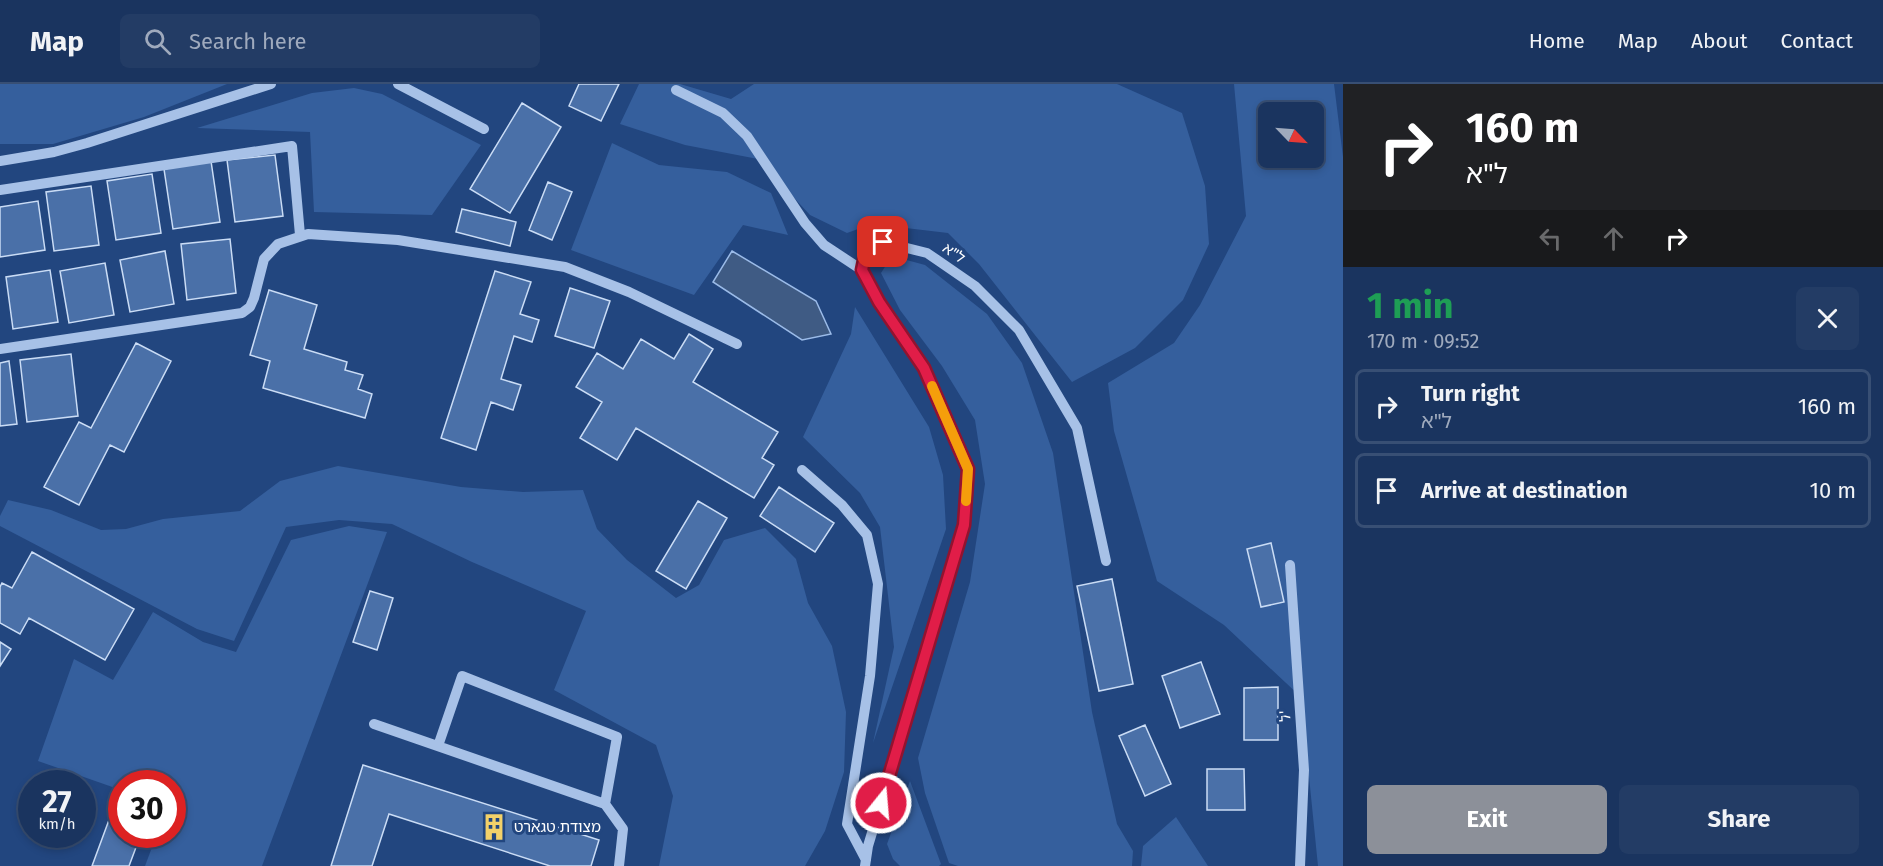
<!DOCTYPE html>
<meta charset="utf-8">
<style>
:root{--surface:#1a345f;--page:#233c65;--text:#f1f3f6;--muted:#9faabd;--line:#384f74;--accent:#8c9099}
body{margin:0;font-family:"Fira Sans","Noto Sans Hebrew",sans-serif;background:var(--page);color:var(--text);height:100vh;display:flex;flex-direction:column;font-size:22px;white-space:nowrap}
*{box-sizing:border-box;margin:0}
p{font-size:20px;color:var(--muted)}
.icon{flex:none;width:33px;height:33px;fill:none;stroke:currentColor;stroke-width:2;stroke-linecap:round;stroke-linejoin:round}
.map{position:relative;flex:1;overflow:hidden}
.details{display:flex;flex-direction:column;background:var(--surface);width:540px}
.details>*{flex:none}
.top-card{background:#202124;color:#fff;overflow:hidden}
.needle{width:39px;rotate:115deg}
.fabs{position:absolute;left:1258px;top:18px;display:grid;gap:12px}
.fabs a{display:grid;place-items:center;width:66px;height:66px;border-radius:9px;background:var(--surface);box-shadow:0 3px 9px #0003,0 0 0 2px var(--line);font-size:30px}
.speed{position:absolute;left:18px;top:686px;display:flex;gap:12px;font-size:30px;font-weight:700;text-align:center}
.speed>*{display:grid;place-content:center;width:78px;height:78px;border-radius:50%;background:var(--surface);box-shadow:0 3px 9px #0003,0 0 0 2px var(--line);line-height:1}
.speed small{font-size:15px;font-weight:400}
.speed .limit{border:9px solid #d22;background:#fff;color:#111}
.pin{position:absolute;display:grid;place-items:center;width:51px;height:51px;color:#fff;margin:-26px;border-radius:12px;box-shadow:0 3px 9px #0006}
.me{position:absolute;width:66px;margin:-33px;rotate:17deg;stroke-linejoin:round;filter:drop-shadow(0 0 4px #0008)}
.turn{display:flex;align-items:center;gap:21px;height:126px;padding:0 24px;font-size:27px}
.turn .icon{width:78px;height:78px;stroke-width:2.5}
.turn b{display:block;font-size:42px;line-height:51px}
.lanes{display:flex;align-items:center;height:57px;padding:0 24px;background:#0003;justify-content:center;gap:30px;direction:ltr}
.lanes .off{opacity:.35}
.round{display:grid;place-items:center;flex:none;width:63px;height:63px;border-radius:9px;background:var(--page)}
.headline{display:flex;align-items:center;justify-content:space-between;height:102px;padding:0 24px}
h1{font-size:36px;font-weight:700;line-height:45px;color:#1e9e55}
.cta{display:flex;gap:12px;margin-top:auto;padding:12px 24px}
.cta a{flex:1;height:69px;border-radius:9px;background:var(--accent);color:#fff;font-size:24px;font-weight:700;line-height:69px;text-align:center}
.cta a+a{background:var(--page);color:var(--text)}
ul{padding:0;list-style:none}
li{display:flex;align-items:center;gap:18px;height:75px;margin:0 12px 9px;padding:0 12px;border:3px solid var(--line);border-radius:9px}
li div{flex:1}
li b{display:block;font-size:22px}
li em{font-style:normal}
header{display:flex;align-items:center;gap:36px;box-sizing:border-box;height:84px;padding:0 30px;background:var(--surface);border-bottom:2px solid var(--line)}
header strong{font-size:28px}
nav{display:flex;gap:33px;margin-inline-start:auto;font-size:21px}
.search{width:420px;height:54px;background:var(--page);display:flex;align-items:center;gap:15px;box-sizing:border-box;padding:0 21px;border-radius:9px;color:var(--muted);font-size:22px}
main{display:flex;flex:1;min-height:0}
.map>svg:first-child{display:block}
.green{fill:#355f9d;fill-rule:evenodd}
.water{fill:#3f5b84;stroke:#9bbbe8;stroke-width:1.5}
.building{fill:#4a70a8;stroke:#cadcf5;stroke-width:1.5}
.lines{fill:none;stroke-linecap:round;stroke-linejoin:round}
.minor{stroke:#a7c1e7;stroke-width:10}
.route-casing{stroke:#92132f;stroke-width:15}
.route{stroke:#e11d48;stroke-width:10}
.slow{stroke:#f59e0b;stroke-width:10}
.labels{text-anchor:middle;stroke-width:6;stroke-linejoin:round;paint-order:stroke}
.street-label{font-size:15px;fill:#fff;stroke:#22467f}
.poi-label{font-size:15px;fill:#fff;stroke:#22467f;text-anchor:start}
</style>
<header>
<strong>Map</strong>
<div class="search"><svg class="icon" aria-label="search" viewBox="0 0 24 24"><circle cx="10" cy="10" r="6"/><path d="M15 15l6 6"/></svg>Search here</div>
<nav><a>Home</a><a>Map</a><a>About</a><a>Contact</a></nav>
</header>
<main>
<div class="map">
<svg width="1343" height="782" viewBox="0 0 1343 782">
<rect width="100%" height="100%" fill="#22467f"/>
<!-- green -->
<path class="green" d="M0 0H227L144 33 53 60H0Z
M639 0H680L731 15 754 0H1117L1182 29 1205 102 1209 160 1183 216 1135 264 1072 298 979 180 948 149 872 140 847 149 810 131 758 75 685 61 620 40Z
M1234 0H1334L1343 73V782H1318L1301 613 1224 541 1157 497 1114 347 1108 299 1174 259 1200 221 1246 132ZM1269 28H1314V74H1269Z
M354 4 382 10 481 61 432 131 314 128 310 48 197 44 312 9Z
M612 59 659 81 727 88 771 109 788 151 743 141 694 211 571 166Z
M892 172 925 181 987 230 1022 279 1053 369 1092 628 1117 740 1133 767 1132 782H958L949 779 925 709 918 674 970 498 985 400 975 336 942 282 900 226 881 189Z
M855 223 929 343 943 391 946 445 873 659 894 563 880 443 860 409 803 353 851 250Z
M338 382 461 403 523 408 583 406 597 445 627 476 676 514 699 501 724 456 765 444 796 475 808 519 832 562 846 628 844 688 825 747 805 782H659L673 712 656 661 554 606 586 527 472 478 392 440 339 436 286 443 234 557 197 545 0 442V432L8 416 51 426 101 446 126 445 163 435 240 427 280 397Z
M349 442 387 448 262 782H145L157 750H172V699H122L121 706 38 677 74 575 113 596 153 528 203 558 236 568 291 456Z
M910 697 941 780 939 782H900L893 775 887 760Z
M1176 733 1208 782H1141L1143 762Z"/>
<!-- water -->
<path class="water" d="M732 167 816 217 831 250 802 256 713 198Z"/>
<!-- building -->
<path class="building" d="M579 0H619L601 37 569 22Z
M522 19 561 43 510 129 470 105Z
M275 71 283 132 235 138 227 76Z
M211 77 220 138 173 145 164 85Z
M152 90 161 149 116 156 107 97Z
M548 98 572 108 552 156 529 146Z
M91 102 99 161 54 167 46 108Z
M38 117 45 166 0 173V123Z
M462 125 516 138 510 162 456 148Z
M230 155 236 209 187 216 181 160Z
M165 167 174 220 130 228 120 176Z
M105 179 114 231 69 239 60 187Z
M50 186 58 238 13 245 6 193Z
M495 187 531 198 520 230 539 236 532 258 514 252 501 295 521 301 513 326 491 318 476 366 441 354Z
M570 204 610 217 594 264 555 252Z
M269 206 317 221 304 265 347 278 345 286 363 291 358 305 372 310 365 334 263 304 270 277 250 271Z
M689 250 713 265 693 298 778 348 762 374 774 381 754 414 636 344 617 376 580 354 602 318 576 303 597 269 623 285 641 255 674 275Z
M136 259 171 277 124 368 110 361 79 421 44 403 79 338 91 344Z
M71 270 78 332 27 338 20 276Z
M9 277 17 340 0 342V279Z
M779 403 834 439 815 468 760 432Z
M698 417 727 434 686 505 656 487Z
M1271 459 1284 518 1261 523 1247 465Z
M32 468 134 525 105 576 29 534 20 550 0 539V503L2 499 12 504Z
M1112 495 1133 600 1099 607 1077 502Z
M370 507 393 514 377 566 353 558Z
M0 558 11 565 0 582Z
M1201 578 1220 630 1180 644 1162 592Z
M1278 603V656H1244V604Z
M1145 641 1171 700 1145 712 1119 652Z
M363 681 599 756 591 782H550L389 730 372 782H331Z
M1207 685H1244L1245 726H1207Z
M116 717 122 719V750H141L129 782H92Z"/>
<g class="lines">
<!-- minor -->
<path class="minor" d="M398 0 484 45
M676 6 723 29 747 52 805 139 824 161 862 186
M0 77 54 68 87 59 271 0
M0 106 292 62 300 151
M0 265 242 229 250 223 254 214 264 175 278 160 308 150 398 156 565 183 629 208 737 260
M802 386 842 421 867 451 878 500 870 592 847 740 866 776
M1290 481 1304 686 1300 782
M374 640 605 720 623 745 619 782
M438 662 462 592 617 653 605 720
M865 782 868 762 965 441 968 385 924 284 879 218 862 186 866 167 883 158 927 169 975 202 1019 246 1077 344 1106 477"/>
</g>
<g class="lines">
<defs>
<path id="route" d="M881 719 964 441 968 385 924 284 879 218 862 186 866 167 883 158"/>
</defs>
<!-- route casing -->
<use href="#route" class="route-casing"/>
<!-- route -->
<use href="#route" class="route"/>
<!-- slow -->
<path class="slow" d="M932 302 968 385 966 417"/>
</g>
<!-- icons -->
<defs>
<symbol id="building-bare" viewBox="-9 -9 18 18"><path d="M-4-6H4V6H1V3H-1V6H-4ZM-2.5-4.3h1.7v1.8h-1.7ZM.8-4.3h1.7v1.8H.8ZM-2.5-1h1.7V.8h-1.7ZM.8-1h1.7V.8H.8Z" fill="#f3d169" stroke="#22467f" stroke-width="2.5" paint-order="stroke"/></symbol>
</defs>
<g fill-rule="evenodd">
<use href="#building-bare" x="475" y="724" width="38" height="38"/>
</g>
<g class="labels">
<!-- street labels -->
<g class="street-label">
<text transform="translate(954 169) rotate(35)" y="5">ל"א</text>
<text transform="translate(1285 632) rotate(-94)" y="5">ל'</text>
</g>
<!-- poi labels -->
<g class="poi-label">
<text x="514" y="748">מצודת טגארט</text>
</g>
</g>
</svg>
<div class="fabs">
<a><svg class="needle" viewBox="-14 -14 28 28"><path d="M0-13l5 13h-10z" fill="#e53935"/><path d="M0 13l5-13h-10z" fill="#9faabd"/></svg></a>
</div>
<div class="speed"><div>27<small>km/h</small></div><div class="limit">30</div></div>
<div class="pin" style="left:883px;top:158px;background:#d93025"><svg class="icon" aria-label="arrive" viewBox="0 0 24 24"><path d="M6 21V4h12l-3 4 3 4H6"/></svg></div>
<svg class="me" style="left:881px;top:719px" viewBox="-20 -20 40 40"><circle r="17" fill="#e11d48" stroke="#fff" stroke-width="3"/><path d="M0-11L8 9 0 5-8 9z" fill="#fff"/></svg>
</div>
<section class="details">
<div class="top-card">
<div class="turn"><svg class="icon" aria-label="right" viewBox="0 0 24 24"><path d="M7 20v-9h11M14 6l5 5-5 5"/></svg><div><b>160 m</b>ל&quot;א</div></div>
<div class="lanes"><svg class="icon off" aria-label="left" viewBox="0 0 24 24"><path d="M17 20v-9H6M10 6l-5 5 5 5"/></svg><svg class="icon off" aria-label="ahead" viewBox="0 0 24 24"><path d="M12 20V5M6 11l6-6 6 6"/></svg><svg class="icon" aria-label="right" viewBox="0 0 24 24"><path d="M7 20v-9h11M14 6l5 5-5 5"/></svg></div>
</div>
<div class="headline"><div><h1>1 min</h1><p>170 m · 09:52</p></div><a class="round"><svg class="icon" aria-label="close" viewBox="0 0 24 24"><path d="M6 6l12 12M18 6L6 18"/></svg></a></div>
<ul>
<li><svg class="icon" aria-label="right" viewBox="0 0 24 24"><path d="M7 20v-9h11M14 6l5 5-5 5"/></svg><div><b>Turn right</b><p>ל&quot;א</p></div><em>160 m</em></li>
<li><svg class="icon" aria-label="arrive" viewBox="0 0 24 24"><path d="M6 21V4h12l-3 4 3 4H6"/></svg><div><b>Arrive at destination</b></div><em>10 m</em></li>
</ul>
<div class="cta"><a>Exit</a><a>Share</a></div>
</section>
</main>
